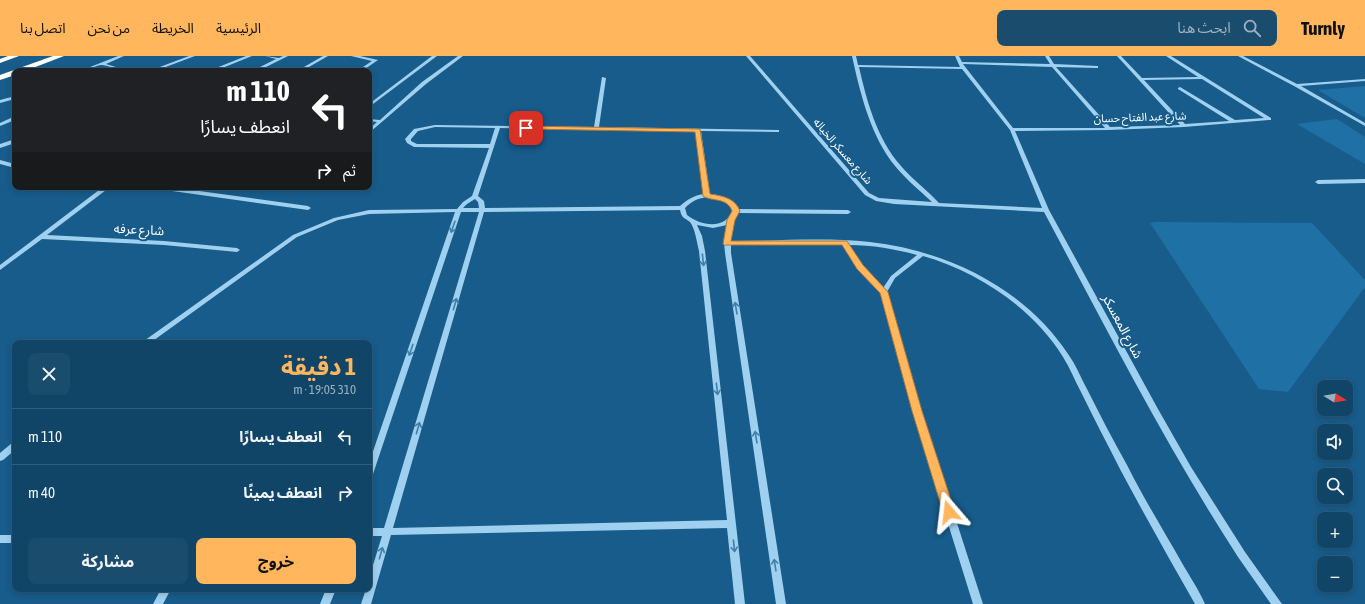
<!DOCTYPE html>
<html lang="ar">
<meta charset="utf-8">
<style>
:root{--surface:#114568;--page:#1a4c6e;--text:#f1f3f6;--muted:#9cb1c0;--line:#305d7c;--accent:#ffb65d}
body{margin:0;font-family:"Asap Condensed","Noto Sans Arabic",sans-serif;background:var(--page);color:var(--text);direction:rtl;height:100vh;display:flex;flex-direction:column;font-size:15px;white-space:nowrap}
*{box-sizing:border-box;margin:0}
p{font-size:13px;color:var(--muted)}
.icon{flex:none;width:22px;height:22px;fill:none;stroke:currentColor;stroke-width:2;stroke-linecap:round;stroke-linejoin:round}
.map{position:relative;flex:1;overflow:hidden;direction:ltr}
.details{position:absolute;left:12px;top:284px;width:360px;height:252px;display:flex;flex-direction:column;background:var(--surface);border-radius:8px;box-shadow:0 2px 6px #0003,0 0 0 1px var(--line);direction:rtl}
.details>*{flex:none}
.hud{position:absolute;left:12px;top:12px;width:360px;height:122px;border-radius:8px;box-shadow:0 2px 6px #0003,0 0 0 1px var(--line);direction:rtl;background:#202124;color:#fff;overflow:hidden}
.needle{width:26px;rotate:101deg}
.buttons{position:absolute;left:1317px;top:324px;display:grid;gap:8px}
.buttons a{display:grid;place-items:center;width:36px;height:36px;border-radius:8px;background:var(--surface);box-shadow:0 2px 6px #0003,0 0 0 1px var(--line);font-size:20px}
.pin{position:absolute;display:grid;place-items:center;width:34px;height:34px;color:#fff;margin:-17px;border-radius:8px;box-shadow:0 2px 6px #0006}
.me{position:absolute;width:44px;margin:-22px;rotate:343deg;stroke-linejoin:round;filter:drop-shadow(0 0 3px #0008)}
.turn{display:flex;align-items:center;gap:14px;height:84px;padding:0 16px;font-size:18px}
.turn .icon{width:52px;height:52px;stroke-width:2.5}
.turn b{display:block;font-size:28px;line-height:34px}
.then{display:flex;align-items:center;height:38px;padding:0 16px;background:#0003;gap:8px;font-size:15px}
.round{display:grid;place-items:center;flex:none;width:42px;height:42px;border-radius:8px;background:var(--page)}
.headline{display:flex;align-items:center;justify-content:space-between;height:68px;padding:0 16px}
h1{font-size:24px;font-weight:700;line-height:30px;color:var(--accent)}
.cta{display:flex;gap:8px;margin-top:auto;padding:8px 16px}
.cta a{flex:1;height:46px;border-radius:8px;background:var(--accent);color:#111;font-size:16px;font-weight:700;line-height:46px;text-align:center}
.cta a+a{background:var(--page);color:var(--text)}
ul{padding:0;list-style:none}
li{display:flex;align-items:center;gap:12px;height:56px;padding:0 16px;border-top:1px solid var(--line)}
li div{flex:1}
li b{display:block;font-size:15px}
li em{font-style:normal}
header{display:flex;align-items:center;gap:24px;box-sizing:border-box;height:56px;padding:0 20px;background:var(--accent);color:#111}
header strong{font-size:19px}
nav{display:flex;gap:22px;margin-inline-start:auto;font-size:14px}
.search{width:280px;height:36px;background:var(--page);display:flex;align-items:center;gap:10px;box-sizing:border-box;padding:0 14px;border-radius:8px;color:var(--muted);font-size:15px}
.map>svg:first-child{display:block}
.green{fill:#1f70a4}
.lines{fill:none;stroke-linecap:round;stroke-linejoin:round}
.minor{fill:#9fd0ef;fill-rule:evenodd}
.highway{fill:#fff;fill-rule:evenodd}
.oneway{stroke:#407fa9}
.route{fill:#ffb65d;stroke:#a6763c}
.labels{text-anchor:middle;stroke-width:4;stroke-linejoin:round;paint-order:stroke}
.far-street-label{font-size:11px;fill:#fff;stroke:#175c8b}
.street-label{font-size:13px;fill:#fff;stroke:#175c8b}
</style>
<header>
<strong>Turnly</strong>
<div class="search"><svg class="icon" aria-label="search" viewBox="0 0 24 24"><circle cx="10" cy="10" r="6"/><path d="M15 15l6 6"/></svg>ابحث هنا</div>
<nav><a>الرئيسية</a><a>الخريطة</a><a>من نحن</a><a>اتصل بنا</a></nav>
</header>
<div class="map">
<svg width="1365" height="548" viewBox="0 0 1365 548">
<rect width="100%" height="100%" fill="#175c8b"/>
<!-- green -->
<path class="green" d="M1365 30V62L1318 34Z
M1337 63 1365 81V108L1297 68Z
M1156 166 1312 167 1365 224V231L1288 336 1259 333 1150 167Z"/>
<g class="lines">
<!-- minor -->
<path class="minor" d="M118 0H124L106 8 129 15C120 15 108 9 101 9 94 10 89 15 80 15Z
M189 0H195L155 15H149Z
M246 0H252L215 15 211 14Z
M265 0 279 2 283 0H288L258 15H252L276 3Z
M323 0H328L302 15H297Z
M351 0H360L378 4 362 15H357L372 5Z
M432 0H437L369 51V48Z
M458 0H463L426 28 369 77V73L377 66 369 65V63L380 64 422 26Z
M746 0H750L869 137 879 142 932 146C918 133 903 121 891 105 869 74 860 36 852 0H856L858 9 960 11 955 0H959L962 6 1050 8 1045 0H1049L1054 8 1098 10V12H1096L1056 11 1110 71 1180 69 1117 0H1121L1142 22 1198 21 1166 0H1171L1271 62V64H1269L1184 71 1109 74 1015 75 1049 154 1158 353 1191 411 1245 496 1282 548H1271C1260 532 1249 517 1238 501 1166 390 1106 272 1044 156L894 148 876 145 865 139ZM963 8 1052 11 1105 72H1013ZM859 11 962 13 1010 74 1042 152 939 147C927 134 912 123 901 110 877 83 867 46 859 11ZM1202 23 1264 62 1235 64 1180 31 1178 32V33L1229 65 1185 68 1144 24Z
M1238 0H1243L1297 28 1365 23V25L1301 30 1365 67V70L1294 30Z
M602 21 606 22 599 71 779 74V76H777L701 75 710 138C722 139 732 142 738 153L848 154 851 156 848 158 738 157C734 166 731 174 731 185 777 185 824 181 870 186 948 195 1024 232 1068 298 1076 309 1081 322 1087 333 1100 359 1113 384 1127 409 1144 443 1164 475 1182 507 1190 521 1199 534 1205 548H1195C1170 504 1145 460 1121 415 1108 389 1094 363 1081 336 1075 325 1070 312 1063 301 1034 253 977 215 923 200L895 222 887 236 921 355 983 548H973L913 355 881 237 858 212 843 188 731 189V197L786 548H776L725 197 724 187 727 169 713 172 697 169 702 180 705 195 745 548H735L727 472 391 479 371 548H361L366 533H369V522L382 480H369V472H384L479 156H461L372 421 369 422V407L455 156 369 158 338 164 297 181 150 287H141L293 179 334 162 369 154 457 153 463 146 472 140 489 92 414 91 407 87 405 83 414 73 435 69 594 71ZM435 71 495 72 490 88H417L411 85V83L418 75ZM500 72 696 75 704 138C694 139 687 144 680 150L485 152 484 145 478 140ZM708 141C719 142 728 144 733 155 724 174 701 170 687 159L685 152C692 145 698 142 708 141ZM475 143 478 146 479 152H463L467 148ZM680 154C682 163 684 161 690 166 695 172 697 187 699 195L727 464 393 472 484 156ZM849 189C872 189 895 193 917 199L891 220 883 232 862 210Z
M15 40V43L0 47V44Z
M13 61H15V64L0 70V67Z
M15 83V87L0 92V88Z
M0 104 15 108V112L0 108Z
M1365 123V127L1318 128 1315 126 1318 124Z
M103 131H110L47 179 164 185 237 192 240 194 237 196 164 189 42 183 0 214V209Z
M155 131H170L308 150 311 152 308 154 158 133Z
M15 386V394L3 404 0 405V397L12 387Z
M0 479H15V487H0Z
M161 533H171L163 548H153Z
M326 533H336L330 548H320Z"/>
<!-- highway -->
<path class="highway" d="M8 0H19L0 7V3Z
M53 0H64L25 15H15V19L0 24V19Z"/>
</g>
<!-- one-way arrows -->
<defs><path id="oneway-shaft" d="M-6 0H5M1.5-3L5.5 0L1.5 3" fill="none" stroke-width="1.6" stroke-linecap="round" stroke-linejoin="round"/></defs>
<g class="oneway">
<use href="#oneway-shaft" transform="translate(453 171) rotate(109)"/>
<use href="#oneway-shaft" transform="translate(703 204) rotate(84)"/>
<use href="#oneway-shaft" transform="translate(455 248) rotate(-74)"/>
<use href="#oneway-shaft" transform="translate(736 252) rotate(-99)"/>
<use href="#oneway-shaft" transform="translate(411 294) rotate(109)"/>
<use href="#oneway-shaft" transform="translate(717 333) rotate(84)"/>
<use href="#oneway-shaft" transform="translate(418 372) rotate(-74)"/>
<use href="#oneway-shaft" transform="translate(756 381) rotate(-99)"/>
<use href="#oneway-shaft" transform="translate(734 490) rotate(84)"/>
<use href="#oneway-shaft" transform="translate(381 497) rotate(-74)"/>
<use href="#oneway-shaft" transform="translate(775 509) rotate(-99)"/>
</g>
<!-- route -->
<path class="route" d="M524 70 700 73 710 138C723 140 735 142 740 155L735 164 731 185H847L863 209 888 236 922 355 955 456 953 459 949 461 945 459 943 456 912 355 880 237 857 213 842 189H724L723 188 727 164 732 155C727 141 712 146 703 140L695 76 526 73 523 72Z"/>
<g class="labels">
<!-- far-street labels -->
<g class="far-street-label">
<text transform="translate(1140 61) rotate(-2)" y="4">شارع عبد الفتاح حسان</text>
<text transform="translate(843 95) rotate(49)" y="4">شارع معسكر الخياله</text>
</g>
<!-- street labels -->
<g class="street-label">
<text transform="translate(139 173) rotate(3)" y="5">شارع عرفه</text>
<text transform="translate(1123 270) rotate(62)" y="5">شارع المعسكر</text>
</g>
</g>
</svg>
<div class="buttons">
<a><svg class="needle" viewBox="-14 -14 28 28"><path d="M0-13l5 13h-10z" fill="#e53935"/><path d="M0 13l5-13h-10z" fill="#9cb1c0"/></svg></a>
<a><svg class="icon" aria-label="sound" viewBox="0 0 24 24"><path d="M4 9h4l5-4v14l-5-4H4zM17 9q2 3 0 6"/></svg></a>
<a><svg class="icon" aria-label="search" viewBox="0 0 24 24"><circle cx="10" cy="10" r="6"/><path d="M15 15l6 6"/></svg></a>
<a>+</a>
<a>−</a>
</div>
<div class="pin" style="left:526px;top:72px;background:#d93025"><svg class="icon" aria-label="arrive" viewBox="0 0 24 24"><path d="M6 21V4h12l-3 4 3 4H6"/></svg></div>
<svg class="me" style="left:949px;top:456px" viewBox="-20 -20 40 40"><path d="M0-17L14 15 0 8-14 15z" fill="#ffb65d" stroke="#fff" stroke-width="4"/></svg>
<div class="hud">
<div class="turn"><svg class="icon" aria-label="left" viewBox="0 0 24 24"><path d="M17 20v-9H6M10 6l-5 5 5 5"/></svg><div><b>110 m</b>انعطف يسارًا</div></div>
<div class="then">ثم<svg class="icon" aria-label="right" viewBox="0 0 24 24"><path d="M7 20v-9h11M14 6l5 5-5 5"/></svg></div>
</div>
<section class="details">
<div class="headline"><div><h1>1 دقيقة</h1><p>310 m · 19:05</p></div><a class="round"><svg class="icon" aria-label="close" viewBox="0 0 24 24"><path d="M6 6l12 12M18 6L6 18"/></svg></a></div>
<ul>
<li><svg class="icon" aria-label="left" viewBox="0 0 24 24"><path d="M17 20v-9H6M10 6l-5 5 5 5"/></svg><div><b>انعطف يسارًا</b></div><em>110 m</em></li>
<li><svg class="icon" aria-label="right" viewBox="0 0 24 24"><path d="M7 20v-9h11M14 6l5 5-5 5"/></svg><div><b>انعطف يمينًا</b></div><em>40 m</em></li>
</ul>
<div class="cta"><a>خروج</a><a>مشاركة</a></div>
</section>
</div>
